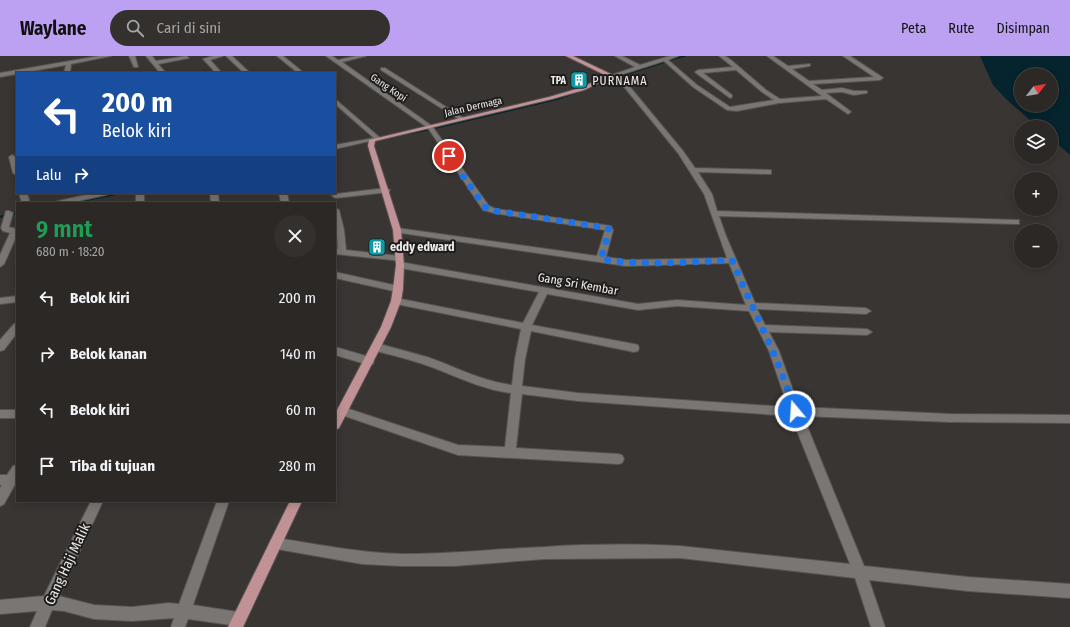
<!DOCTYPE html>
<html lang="id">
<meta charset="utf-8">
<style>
:root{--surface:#2b2826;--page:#33302e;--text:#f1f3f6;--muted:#a6a6a7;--line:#474443;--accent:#bca0f2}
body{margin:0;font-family:"Fira Sans Condensed",sans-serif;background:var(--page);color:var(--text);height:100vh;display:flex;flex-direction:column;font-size:15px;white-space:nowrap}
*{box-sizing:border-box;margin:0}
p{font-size:13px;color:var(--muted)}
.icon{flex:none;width:22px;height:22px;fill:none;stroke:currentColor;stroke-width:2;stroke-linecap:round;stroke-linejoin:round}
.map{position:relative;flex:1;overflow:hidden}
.side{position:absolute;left:16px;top:146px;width:320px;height:300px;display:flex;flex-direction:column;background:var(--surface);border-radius:0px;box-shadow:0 2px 10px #0003,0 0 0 1px var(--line)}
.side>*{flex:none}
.banner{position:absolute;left:16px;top:16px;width:320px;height:122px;border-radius:0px;box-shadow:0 2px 10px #0003,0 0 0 1px var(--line);background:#1a4fa0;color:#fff;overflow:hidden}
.needle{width:26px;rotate:59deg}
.fabs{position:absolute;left:1014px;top:12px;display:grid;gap:8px}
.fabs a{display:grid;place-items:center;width:44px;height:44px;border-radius:50%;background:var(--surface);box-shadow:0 2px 10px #0003,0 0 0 1px var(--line);font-size:20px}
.pin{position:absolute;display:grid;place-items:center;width:34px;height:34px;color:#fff;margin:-17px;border:2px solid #fff;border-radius:50%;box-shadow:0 1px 4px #0007}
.me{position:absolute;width:44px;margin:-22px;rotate:342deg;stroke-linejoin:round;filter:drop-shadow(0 0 3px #0008)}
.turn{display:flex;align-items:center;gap:14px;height:84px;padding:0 20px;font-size:18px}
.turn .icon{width:52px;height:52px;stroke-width:2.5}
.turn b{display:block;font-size:28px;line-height:34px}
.then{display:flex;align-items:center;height:38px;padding:0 20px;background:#0003;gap:8px;font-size:15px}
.round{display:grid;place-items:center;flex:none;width:42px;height:42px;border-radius:21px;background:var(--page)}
.headline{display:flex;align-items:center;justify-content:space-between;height:68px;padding:0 20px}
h1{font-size:24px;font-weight:600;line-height:30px;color:#1e9e55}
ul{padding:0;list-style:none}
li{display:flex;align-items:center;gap:12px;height:56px;padding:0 20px}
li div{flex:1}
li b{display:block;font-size:15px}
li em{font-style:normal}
header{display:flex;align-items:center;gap:24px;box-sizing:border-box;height:56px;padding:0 20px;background:var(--accent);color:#111}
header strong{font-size:19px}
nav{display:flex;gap:22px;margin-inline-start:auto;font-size:14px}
.search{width:280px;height:36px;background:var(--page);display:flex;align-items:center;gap:10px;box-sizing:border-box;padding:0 14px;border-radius:22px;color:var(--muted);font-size:15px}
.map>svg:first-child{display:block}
.water{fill:#05242e;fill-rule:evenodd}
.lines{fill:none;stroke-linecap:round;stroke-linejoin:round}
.stream-far1{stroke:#05242e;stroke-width:1.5}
.stream{stroke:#05242e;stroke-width:2}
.minor-casing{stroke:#565351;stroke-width:2}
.major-casing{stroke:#565351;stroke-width:2}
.minor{fill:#7a7673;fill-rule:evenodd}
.major{fill:#c19295;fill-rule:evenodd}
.route{stroke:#1a73e8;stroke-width:7;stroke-dasharray:0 12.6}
.labels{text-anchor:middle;stroke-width:4;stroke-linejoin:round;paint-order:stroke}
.far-poi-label{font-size:10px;font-weight:bold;fill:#f0eeec;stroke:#1f1d1c;text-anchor:end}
.far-street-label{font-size:10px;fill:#f0eeec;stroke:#1f1d1c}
.far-quarter-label{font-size:12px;letter-spacing:1px;fill:#f0eeec;stroke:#1f1d1c}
.poi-label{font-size:12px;font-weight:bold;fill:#f0eeec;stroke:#1f1d1c;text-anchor:start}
.street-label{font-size:12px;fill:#f0eeec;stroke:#1f1d1c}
.near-street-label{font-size:14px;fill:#f0eeec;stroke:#1f1d1c}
</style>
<header>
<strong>Waylane</strong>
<div class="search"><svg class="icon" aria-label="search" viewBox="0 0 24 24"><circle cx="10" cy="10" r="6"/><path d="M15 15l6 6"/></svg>Cari di sini</div>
<nav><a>Peta</a><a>Rute</a><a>Disimpan</a></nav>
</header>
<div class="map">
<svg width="1070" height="571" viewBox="0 0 1070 571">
<rect width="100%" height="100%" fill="#393533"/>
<!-- water -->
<path class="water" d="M980 0H1070V99L1051 82V71H1038L1007 44 993 29ZM1021 19H1051V49H1021Z"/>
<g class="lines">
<!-- stream-far1 -->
<path class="stream-far1" d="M670 4 685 0
M615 22 665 6
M436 72 558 43 608 25
M391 81 427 74
M335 93 367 86"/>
<!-- stream -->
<path class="stream" d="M335 93 339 92
M72 147 121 137
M14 158 17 157
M0 161 3 160"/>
<defs>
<path id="minor" d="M99 0H111L71 8 70 17H64L66 9 0 21V17Z
M129 0H135L138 11H134Z
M146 0H152L156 5 186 0 189 2 158 8 166 17H160Z
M213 0H223L210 4 222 17H216L203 3Z
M226 0H232L250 17H244Z
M277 0H283L304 17H298Z
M326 0H332L338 4 356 0H366L342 6 432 70 489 150 496 153 611 170 613 174 606 201 626 204 727 202 704 138 678 97 621 27 609 20 635 11 615 0H622L640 9 670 0H678L668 4 697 29 730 51 774 44 762 36 736 14 703 17 732 39V41L730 42 696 17 695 16 698 14 733 11 719 0H725L731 4 766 34 780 43 822 40 767 0H773L788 10 810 8V10L792 13 809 25 874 21 843 0H850L882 21 883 22 880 24 813 28 822 34 842 32 854 35H867V37L854 39 842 36 826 37 850 55 851 56 848 58 826 43 779 47 737 55 727 54 693 31 664 5 617 20 625 25 683 95 695 112 771 114V118H768L698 116 712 138 717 155 1019 164V168H1016L719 160 726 180 755 247 866 252 871 255 866 258 757 253 765 269 867 273 872 276 867 279 769 276 779 295 799 351 950 358 1070 359V367L950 366 803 360 864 510 968 521 1070 528V542L968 535 869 524 885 571H871L855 522 680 502 545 503 454 510H401L362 508 271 492 269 488 271 484 276 482C318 488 359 497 402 498 450 498 496 493 544 491 589 488 635 488 680 490L850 508 791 360 578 345 522 338 516 392 618 398 622 399 624 403 622 407 618 408 458 399 339 358 337 355 339 352 343 351 458 389 505 391 511 337C478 333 451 317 420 307 405 302 388 298 372 294L371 291 376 287C393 292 410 296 427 301 456 311 481 325 512 329L515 303 521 273 396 248 391 245 396 242 523 267 539 236 400 212 397 211 396 209 397 207 400 206 638 248 677 244 746 249 729 207 626 210 394 176 393 174 397 172 597 200 605 174 494 157 483 154 428 72ZM547 238 638 254 677 250 749 255 769 295 788 351 578 337 522 330 525 303 531 275 634 296 638 295 639 292 638 289 634 288 532 269Z
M381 12H385L465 63 460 64 381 14Z
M335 43 379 81V83L335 93V89L374 82 335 48Z
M12 99 14 100 17 106V119L13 117 9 101Z
M386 132 390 134 389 136 336 142 332 140 336 138Z
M19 137H27L30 147H22Z
M95 137H110L106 139 69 147H54L58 145Z
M136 137H144V147H136Z
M210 137H218L219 147H211Z
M279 137H287L289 147H281Z
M335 152 339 154 344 174 346 194 399 200 402 201 403 203 402 205 335 198V192L338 193Z
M6 155H9L13 157 9 171 17 173V179L4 208 0 211V199L10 177 3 175 1 172Z
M335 216 398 230 403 233 398 236 335 222Z
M17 240V246L0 248V242Z
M17 267V277L4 294 0 295V284L14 268Z
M335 291 373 302 374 305 373 308 369 309 335 299Z
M0 354H17V362H0Z
M17 409V425L4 448 0 450V432L2 429H0V419H7L13 410Z
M91 445H103L59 540 94 549 132 551 169 547 179 548 217 445H229L193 549 238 556 243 558 245 563 243 568 238 570 188 563 185 571H171L174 562 132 565 94 563 64 555 52 554 45 571H30L37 555 0 558V544L44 540Z"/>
<path id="major" d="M566 0H573L615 20 584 34 552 43 375 85 374 90 401 174 404 209 403 233 401 245 391 271 339 372 335 374V358L381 271 391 245 393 233 396 209 393 174 368 90 369 84 549 41 580 32 607 20Z
M290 445H302L243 571H228Z"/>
</defs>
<!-- minor casing -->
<use href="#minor" class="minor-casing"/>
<!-- major casing -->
<use href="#major" class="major-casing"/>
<!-- minor -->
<use href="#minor" class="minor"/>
<!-- major -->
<use href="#major" class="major"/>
</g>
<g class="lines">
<!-- route -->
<path class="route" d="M449 100 484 150 489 154 608 172 609 174 601 203C644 210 688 206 732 204 753 254 779 303 795 355"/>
</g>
<!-- icons -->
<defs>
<symbol id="building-square" viewBox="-11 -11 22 22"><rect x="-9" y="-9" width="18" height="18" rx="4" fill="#0f9aa8" stroke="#1f1d1c"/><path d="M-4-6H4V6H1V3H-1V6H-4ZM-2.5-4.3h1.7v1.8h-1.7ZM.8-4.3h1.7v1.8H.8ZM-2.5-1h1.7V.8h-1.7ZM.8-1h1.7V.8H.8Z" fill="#fff"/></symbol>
</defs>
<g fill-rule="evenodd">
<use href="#building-square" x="569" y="14" width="20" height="20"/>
<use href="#building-square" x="367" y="181" width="20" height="20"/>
</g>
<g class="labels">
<!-- far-poi labels -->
<g class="far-poi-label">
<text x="566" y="28">TPA</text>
</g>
<!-- far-street labels -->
<g class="far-street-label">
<text transform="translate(389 31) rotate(34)" y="4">Gang Kopi</text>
<text transform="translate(473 50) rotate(-13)" y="4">Jalan Dermaga</text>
</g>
<!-- far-quarter labels -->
<g class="far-quarter-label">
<text x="620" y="29">PURNAMA</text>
</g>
<!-- poi labels -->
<g class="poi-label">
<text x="390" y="195">eddy edward</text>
</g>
<!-- street labels -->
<g class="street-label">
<text transform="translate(578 228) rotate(10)" y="4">Gang Sri Kembar</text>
</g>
<!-- near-street labels -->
<g class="near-street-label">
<text transform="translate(67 508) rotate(-65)" y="5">Gang Haji Malik</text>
</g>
</g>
</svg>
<div class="fabs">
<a><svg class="needle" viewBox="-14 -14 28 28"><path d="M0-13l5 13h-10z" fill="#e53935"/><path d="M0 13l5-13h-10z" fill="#a6a6a7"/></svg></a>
<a><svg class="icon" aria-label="layers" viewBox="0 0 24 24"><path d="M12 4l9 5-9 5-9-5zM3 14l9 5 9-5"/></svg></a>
<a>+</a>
<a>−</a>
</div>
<div class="pin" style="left:449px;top:100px;background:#d93025"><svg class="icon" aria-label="arrive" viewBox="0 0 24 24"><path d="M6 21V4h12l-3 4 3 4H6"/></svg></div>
<svg class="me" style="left:795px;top:355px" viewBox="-20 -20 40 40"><circle r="17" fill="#1a73e8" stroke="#fff" stroke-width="3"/><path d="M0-11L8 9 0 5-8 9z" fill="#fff"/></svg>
<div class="banner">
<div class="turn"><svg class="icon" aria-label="left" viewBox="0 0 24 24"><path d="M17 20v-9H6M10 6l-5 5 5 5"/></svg><div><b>200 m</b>Belok kiri</div></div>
<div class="then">Lalu<svg class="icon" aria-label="right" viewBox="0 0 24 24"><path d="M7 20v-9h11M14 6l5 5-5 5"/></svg></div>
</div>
<section class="side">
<div class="headline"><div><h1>9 mnt</h1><p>680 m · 18:20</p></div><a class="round"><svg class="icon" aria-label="close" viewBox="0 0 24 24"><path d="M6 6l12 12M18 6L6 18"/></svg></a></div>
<ul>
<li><svg class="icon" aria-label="left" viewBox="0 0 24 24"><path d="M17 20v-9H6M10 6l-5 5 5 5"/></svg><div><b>Belok kiri</b></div><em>200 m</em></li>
<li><svg class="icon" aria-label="right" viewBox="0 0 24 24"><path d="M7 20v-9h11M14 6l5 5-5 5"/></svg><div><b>Belok kanan</b></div><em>140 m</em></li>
<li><svg class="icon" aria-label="left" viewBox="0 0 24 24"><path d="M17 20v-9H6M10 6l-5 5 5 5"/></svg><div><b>Belok kiri</b></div><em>60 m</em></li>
<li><svg class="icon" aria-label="arrive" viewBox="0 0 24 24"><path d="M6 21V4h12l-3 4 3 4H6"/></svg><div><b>Tiba di tujuan</b></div><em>280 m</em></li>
</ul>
</section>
</div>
